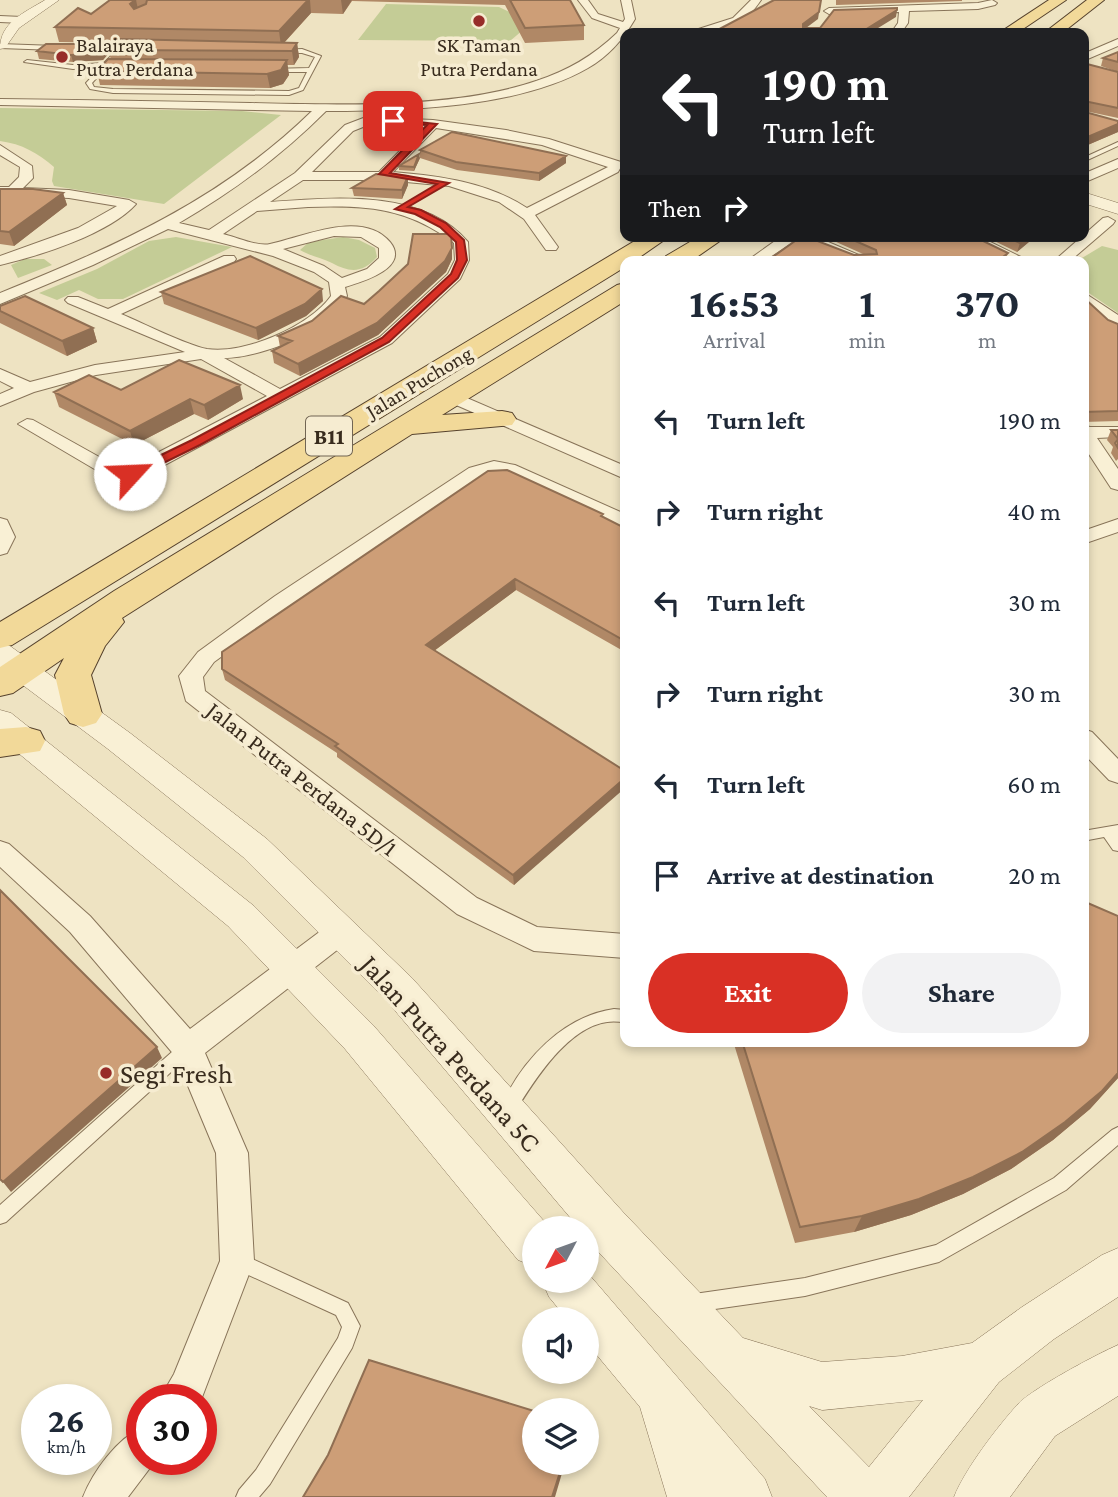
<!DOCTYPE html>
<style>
:root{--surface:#fff;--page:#f2f2f3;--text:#1f2937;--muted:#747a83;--accent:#d93025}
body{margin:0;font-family:"Crimson Pro",serif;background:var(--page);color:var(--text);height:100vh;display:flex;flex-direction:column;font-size:26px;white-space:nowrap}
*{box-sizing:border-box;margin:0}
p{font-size:23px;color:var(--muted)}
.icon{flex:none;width:38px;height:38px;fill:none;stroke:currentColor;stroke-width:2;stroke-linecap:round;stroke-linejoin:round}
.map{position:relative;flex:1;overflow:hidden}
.details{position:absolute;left:620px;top:256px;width:469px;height:791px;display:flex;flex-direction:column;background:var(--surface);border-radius:14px;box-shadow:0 4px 10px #0003}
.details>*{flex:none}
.banner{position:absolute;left:620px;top:28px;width:469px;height:214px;border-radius:14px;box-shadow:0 4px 10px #0003;background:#202124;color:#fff;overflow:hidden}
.needle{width:46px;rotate:229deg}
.controls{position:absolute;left:522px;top:1216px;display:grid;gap:14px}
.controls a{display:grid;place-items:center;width:77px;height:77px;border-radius:50%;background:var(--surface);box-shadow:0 4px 10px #0003;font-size:35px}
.speed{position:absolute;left:21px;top:1384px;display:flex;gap:14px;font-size:35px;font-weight:700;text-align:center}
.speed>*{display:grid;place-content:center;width:91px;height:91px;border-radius:50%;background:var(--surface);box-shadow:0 4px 10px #0003;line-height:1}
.speed small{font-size:18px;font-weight:400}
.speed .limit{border:10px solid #d22;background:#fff;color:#111}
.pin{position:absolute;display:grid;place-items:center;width:60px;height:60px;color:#fff;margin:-30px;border-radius:14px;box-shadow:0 4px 10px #0006}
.me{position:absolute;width:77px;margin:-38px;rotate:65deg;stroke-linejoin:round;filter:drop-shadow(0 0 5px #0008)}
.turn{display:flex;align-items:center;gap:24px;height:147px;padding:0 28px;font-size:32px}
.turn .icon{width:91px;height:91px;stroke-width:2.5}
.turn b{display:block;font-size:49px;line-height:60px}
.then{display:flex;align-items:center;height:66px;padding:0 28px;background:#0003;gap:14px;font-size:26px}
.eta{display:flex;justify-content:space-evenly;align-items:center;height:119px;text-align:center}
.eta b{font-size:42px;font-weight:700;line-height:49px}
.cta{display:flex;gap:14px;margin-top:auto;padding:14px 28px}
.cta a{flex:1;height:80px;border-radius:42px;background:var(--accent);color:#fff;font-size:28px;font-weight:700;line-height:80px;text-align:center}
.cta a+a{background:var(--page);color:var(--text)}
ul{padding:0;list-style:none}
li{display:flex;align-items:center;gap:21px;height:91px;padding:0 28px}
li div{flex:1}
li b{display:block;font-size:26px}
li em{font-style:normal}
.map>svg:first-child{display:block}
.green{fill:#c4cc96}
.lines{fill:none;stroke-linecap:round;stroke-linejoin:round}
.service-casing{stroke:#887459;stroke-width:2}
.minor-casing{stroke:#887459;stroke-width:2}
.tertiary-casing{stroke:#887459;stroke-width:1}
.primary-casing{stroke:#56422d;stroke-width:2}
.service{fill:#f9f0d5;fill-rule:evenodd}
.minor{fill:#f9f0d5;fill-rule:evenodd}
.tertiary{fill:#f9f0d5;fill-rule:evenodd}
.primary{fill:#f2d999;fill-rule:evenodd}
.wall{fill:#b08866}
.shaded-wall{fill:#906f53}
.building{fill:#cd9e77;stroke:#906f53;stroke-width:2}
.route{fill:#d93025;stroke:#8d1f18;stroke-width:2}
.poi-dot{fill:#972c29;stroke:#f6ecd1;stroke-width:2.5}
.labels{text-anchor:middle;stroke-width:7;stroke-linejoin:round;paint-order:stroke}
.far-poi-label{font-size:21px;fill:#382b1d;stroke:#f6ecd1;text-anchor:start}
.far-street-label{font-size:21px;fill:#382b1d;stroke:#f6ecd1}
.shield{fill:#f6ecd1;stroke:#716553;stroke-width:2}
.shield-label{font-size:23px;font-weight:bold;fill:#382b1d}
.street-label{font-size:24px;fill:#382b1d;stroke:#f6ecd1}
.near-street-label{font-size:28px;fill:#382b1d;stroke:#f6ecd1}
.near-poi-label{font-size:28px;fill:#382b1d;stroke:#f6ecd1;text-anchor:start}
</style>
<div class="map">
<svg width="1118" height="1497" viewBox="0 0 1118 1497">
<rect width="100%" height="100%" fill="#eee3c2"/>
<!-- green -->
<path class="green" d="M386 4 499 7 514 14 523 30 510 41 358 40Z
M0 108 242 111 281 115 164 204 54 186 52 181 54 167C38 153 22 144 0 141Z
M176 237 232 247 123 299H98L79 290 57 300 39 293 97 269 149 241Z
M343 237 359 240 375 248 377 257C363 273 350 273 332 263 322 258 310 256 300 250L309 242Z
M1102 246 1118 250V313L1083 289V261H1077Z
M25 259H44L52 265 18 278 11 265Z"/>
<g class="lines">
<defs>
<path id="service" d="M0 44 56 46 59 48 56 50 0 48Z
M120 47 122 50 92 83 94 87 113 89 289 91 299 88 307 72H272L270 69 309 68 315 57 302 53H285L283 50 302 49 321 56 303 90 289 95 113 93 90 89 86 83 101 67 73 69 24 62 27 60 73 65 104 63Z
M1118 142V146L1083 162V158Z
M1118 825V851L1113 850 1104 837 1083 841V831Z
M614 1009 625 1010V1023C577 1011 535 1079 515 1112L509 1114 503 1112 501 1107C521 1061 563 1016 614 1009Z
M187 1041 192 1043 195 1048 192 1053 6 1222 0 1224V1205L182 1043Z
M1118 1127V1145L1066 1190 939 1262 805 1296 694 1312 688 1309 685 1303 688 1297 694 1294 805 1278 936 1245 1054 1178 1112 1130Z
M237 1252 348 1303 360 1326 352 1348 270 1484 259 1497H236L239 1490 256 1470 338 1338 342 1327 336 1315 231 1267 228 1261 231 1255Z"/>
<path id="minor" d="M578 0H588L598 14 623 22 625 19 621 0H631L635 19C624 38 609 56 588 68 519 108 404 111 326 111 281 156 234 191 179 223L209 230 295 173 345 125 366 117 433 120 506 130 549 139 621 162 622 165 618 172 535 215 558 247 556 250H546L524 219 499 202 449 186 385 180H303L270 202C333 198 422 188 468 242L469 260 460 279 392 343 148 474 130 480 108 477 18 424 27 419 33 420 119 468H128L267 396 201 359 96 375 34 392 0 406V394L14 388 0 381V369L30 382 95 365 185 352 68 303 65 300 68 297H78L108 309 224 256H234L236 259 234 262 121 314C143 323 186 345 207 349 244 355 310 326 331 296L329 282 314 272 273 256 168 229 93 265 0 304V293C116 246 221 200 312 111L0 105V99C83 100 167 101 250 103 336 105 455 109 536 81 567 71 593 56 617 33L620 28 592 18ZM368 125 423 127 379 172H312L353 131ZM436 128 542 145 608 167 527 208C487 182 440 176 393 172ZM308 207C365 205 407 207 454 243L455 260 448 274 380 337 280 389 224 358C254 358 314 337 334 314 339 309 343 302 347 296L345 287C361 282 411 268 390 242 362 209 303 237 270 244 258 247 236 237 223 234L257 211ZM334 236 361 237 379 248V258L367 269 342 278 324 266 283 249Z
M751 0H761C744 27 716 34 686 33L733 18Z
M992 0 997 3 995 5 978 9 909 11 908 23 901 33H891L898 23 899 12 829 14 824 11 829 8 978 3Z
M0 16 22 17 27 20 22 23 0 22Z
M651 29 671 33H647Z
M1118 39V46L1083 61V54Z
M0 145 32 166 33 178 23 188 69 190 129 200 136 204C109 234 39 256 0 265V256L78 228 117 206 69 198 0 195V187H9L19 177 20 167 0 155Z
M1118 159V168L1083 183V174Z
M1108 217 1115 221 1113 224 1070 261H1054L1103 218Z
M782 236H814L873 261H852L796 240 764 261H747Z
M958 236H978L1029 261H1009Z
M1083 292 1118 315V328L1083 305Z
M453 392 625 466V479L447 401 444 397 447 393Z
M1083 425 1090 427H1118V437L1097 438 1118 469V490L1111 488 1083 445Z
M494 461 515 465 625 514V528L504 474 494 473 483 476 291 606 214 662 203 677 205 691 477 898 537 927 625 934V958L534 951 457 914 186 701 179 676 198 652 275 596 469 468Z
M0 518 7 520 15 537 7 553 0 555Z
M1118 519V532L1083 544V531Z
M1083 729 1092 732 1118 759V783L1109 780 1083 753Z
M0 841 9 844 90 916 190 1029 330 924 340 920 350 924 354 932 350 940 205 1053 248 1153 254 1261 201 1400H159L174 1374 220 1261 216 1153 176 1057 70 932 0 867Z
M142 1428V1460H156L128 1497H83C93 1472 117 1438 142 1428Z"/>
<path id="tertiary" d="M45 0H59L19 28 5 48 0 49C0 22 24 13 45 0Z
M1083 192 1118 203V214L1083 203Z
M0 643 10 646 130 733 267 839 412 978 623 1212 743 1338 822 1362 902 1356 972 1343 1022 1307 1102 1255 1118 1248V1297L1054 1339 999 1382 909 1497H827L591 1244 586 1237V1228H579L386 1000 243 857 108 749 0 668ZM923 1400 869 1467 809 1406 822 1410Z
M0 710 11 713 254 906 373 1025 550 1228H534V1266L518 1260 345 1049 228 926 0 738Z
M586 1271 765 1479 772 1497H667L640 1407 586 1342V1320H568L549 1297 542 1281H586Z
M1118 1345V1396L1055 1436 1010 1497H954C965 1469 998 1426 1019 1403 1034 1388 1097 1354 1118 1345Z"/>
<path id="primary" d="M1049 0H1066L1017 33H999Z
M1087 0H1104L1062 33H1044Z
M643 236H670L634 261H625V267L12 645 0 648V622Z
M700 236H727L691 261H663L666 256Z
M625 283V301L442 415 502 411 512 413 516 419 512 425 412 434 122 618 124 622 105 646 91 675 102 714 96 723 83 727 70 723 64 714 55 675 64 658 13 693 0 696V667L114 591 617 285Z
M26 727 40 731 45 741 40 751 0 757V729Z"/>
</defs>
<!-- service casing -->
<use href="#service" class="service-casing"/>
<!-- minor casing -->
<use href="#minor" class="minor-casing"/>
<!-- tertiary casing -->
<use href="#tertiary" class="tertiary-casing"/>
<!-- primary casing -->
<use href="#primary" class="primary-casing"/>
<!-- service -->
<use href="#service" class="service"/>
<!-- minor -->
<use href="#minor" class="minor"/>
<!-- tertiary -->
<use href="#tertiary" class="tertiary"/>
<!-- primary -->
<use href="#primary" class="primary"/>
</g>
<!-- wall -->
<path class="wall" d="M110 0H570L584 25V40L525 43 505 5 352 1 343 14 311 13 284 43H297L299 57 294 65H287L289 75 283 84 270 88 100 85 97 71 111 60 109 53 103 60 73 62 39 59 37 51 110 49 116 43 59 42 55 27 91 14Z
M836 0H962V1L836 5Z
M1118 52V72L1101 66 1103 58Z
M1083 66 1118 72V118L1085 111V112L1118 121V132L1083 147Z
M420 150 566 163 539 181 457 170 420 158Z
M420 158 414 171 399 170V166Z
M408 176V185L402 199 354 196 352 188Z
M0 189 63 193 67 205 14 246 0 244Z
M451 234 452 259 446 272 378 335 300 376 274 363 272 351 280 347 278 336 312 321 364 304Z
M834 236H961L1008 253 1006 259 854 255 863 254 834 241Z
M984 236H1036L1017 252Z
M161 292 323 301 306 316 258 340 164 304Z
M1083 297 1108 320 1118 324V421L1083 422Z
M0 306 93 328 97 342 67 356 0 323Z
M121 390 243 399 208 420 194 414 134 445 59 407 54 392Z
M1111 430H1118V459L1116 461 1111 453 1113 447 1107 440Z
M603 517 625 528V652L516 590 434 651 625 771 514 885 337 757V753L225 680 222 669Z
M1118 916V1078L1090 1109 1053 1140 1011 1169 963 1194 911 1215 854 1232 795 1243 733 1041H1083Z"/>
<!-- shaded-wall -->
<path class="shaded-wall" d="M135 0H136L139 14 130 4Z
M308 0H310L311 13 281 46 279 31Z
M341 0H352L343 14Z
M821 0 818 19 802 31 803 24Z
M897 10 896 17 870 33H860Z
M297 43 299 57 294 65 292 51Z
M109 44 111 50H109V53L103 60 73 62 71 55Z
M287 60 289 75 283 84 270 88 267 74Z
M1118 124V132L1083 147V139Z
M419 154 420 158 414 171V167Z
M566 156V163L539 181V173Z
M408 176V185L402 199V190Z
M63 193 67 205 14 246 9 232Z
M1028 236H1036L1017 252 1020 243Z
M452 248V259L446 272 378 335 300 376 298 364Z
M322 289 323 301 306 316 258 340 256 328Z
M93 328 97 342 67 356 62 341Z
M240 385 243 399 208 420 204 405Z
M190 399 194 414 134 445 130 431Z
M515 579 516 590 427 656 426 645Z
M625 778V788L514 885 513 875Z
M157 1047 162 1058 11 1192 3 1182Z
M1118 1073V1078L1090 1109 1053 1140 1011 1169 963 1194 911 1215 854 1232 862 1216Z
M563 1463H565L555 1497H552Z"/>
<!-- building -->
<path class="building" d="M110 0H135L130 4 134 9 146 4 147 0H308L279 31 55 27 78 8 91 14Z
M510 0H570L584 25 525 28Z
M774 0H821L819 12 803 24V28H820L834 10 897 8V10L860 33H712Z
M672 30 676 33H651L653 31Z
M120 39 297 43 292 51 109 50Z
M46 44H109L101 53 71 55 37 51Z
M1118 52V62L1103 58Z
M108 59 287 60 281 70 267 74 97 71Z
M1087 64 1118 72V108L1084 101 1085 112 1118 121V124L1083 139V77L1087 76 1083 75V66Z
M452 132 566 156 539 173 456 162 420 150Z
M419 154 414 167 399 166Z
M376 174 408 176 402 190 352 188Z
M0 189H33L63 193 9 232 0 231Z
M413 234H451L452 248 445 261 377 323 298 364 272 351 292 341 278 336 312 321 341 296 364 304 379 291 408 264Z
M844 236H961L966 238 969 236H973L1008 253 1003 257 1009 261H767L795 241 815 240 854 255 877 254 876 250Z
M1005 236H1028L1020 243Z
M250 256 322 289 305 304 256 328 161 292Z
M25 296 93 328 62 341 0 311V306Z
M1083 297 1108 320 1118 324V411L1083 412Z
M179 360 240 385 204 405 190 399 130 431 54 392 89 375 121 390Z
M1111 430H1118V448L1115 443 1118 439Z
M507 470 603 514 601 516 625 528V641L515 579 426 645 625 771V778L513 875 335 746 338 744 222 669V652L488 471Z
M0 890 157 1047 3 1182 0 1179Z
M1083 901 1118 916V1073L1102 1091 1065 1122 1022 1152 973 1177 919 1199 862 1216 800 1227 742 1041H1083Z
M369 1360 534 1411V1463H563L552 1497H303L328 1455Z"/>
<!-- route -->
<path class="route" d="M390 119 437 124 390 173 449 183 408 207 421 210 446 223 464 240 467 260 458 278 389 342 200 445 135 477H126V472L192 440 382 338 451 274 457 260 456 242 440 227 415 214 395 209 437 184 379 174 427 125 393 123Z"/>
<!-- markers -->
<g class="poi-dot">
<circle cx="479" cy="21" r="7"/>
<circle cx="62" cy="57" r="7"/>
<circle cx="106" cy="1073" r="7"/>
</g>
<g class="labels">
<!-- far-poi labels -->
<g class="far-poi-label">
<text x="76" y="52">Balairaya<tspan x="76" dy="24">Putra Perdana</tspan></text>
<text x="479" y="52" text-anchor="middle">SK Taman<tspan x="479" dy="24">Putra Perdana</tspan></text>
</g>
<!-- far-street labels -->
<g class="far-street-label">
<text transform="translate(419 382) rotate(-31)" y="7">Jalan Puchong</text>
</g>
<!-- shield labels -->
<rect class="shield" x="306" y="416.5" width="46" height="39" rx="5"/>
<g class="shield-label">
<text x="329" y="444">B11</text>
</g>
<!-- street labels -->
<g class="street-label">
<text transform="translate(302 779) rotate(38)" y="8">Jalan Putra Perdana 5D/1</text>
</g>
<!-- near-street labels -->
<g class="near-street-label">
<text transform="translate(451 1053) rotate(48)" y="10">Jalan Putra Perdana 5C</text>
</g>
<!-- near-poi labels -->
<g class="near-poi-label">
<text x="120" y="1083">Segi Fresh</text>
</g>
</g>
</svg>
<div class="controls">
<a><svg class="needle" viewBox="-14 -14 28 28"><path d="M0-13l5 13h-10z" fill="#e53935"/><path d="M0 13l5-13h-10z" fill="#747a83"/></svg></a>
<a><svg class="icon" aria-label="sound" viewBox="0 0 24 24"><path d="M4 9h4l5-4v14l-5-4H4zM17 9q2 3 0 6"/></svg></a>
<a><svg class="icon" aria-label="layers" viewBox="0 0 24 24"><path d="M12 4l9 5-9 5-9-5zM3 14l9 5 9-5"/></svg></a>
</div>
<div class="speed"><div>26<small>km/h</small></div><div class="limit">30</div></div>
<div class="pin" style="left:393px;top:121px;background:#d93025"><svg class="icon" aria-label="arrive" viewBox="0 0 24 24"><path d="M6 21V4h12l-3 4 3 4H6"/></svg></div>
<svg class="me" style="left:130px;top:474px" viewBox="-20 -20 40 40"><circle r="19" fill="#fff"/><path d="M0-13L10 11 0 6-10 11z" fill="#d93025"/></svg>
<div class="banner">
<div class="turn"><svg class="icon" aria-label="left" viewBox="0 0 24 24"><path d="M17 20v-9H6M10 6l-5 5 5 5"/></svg><div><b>190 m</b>Turn left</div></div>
<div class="then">Then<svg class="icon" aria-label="right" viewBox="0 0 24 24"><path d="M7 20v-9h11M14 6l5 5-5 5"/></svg></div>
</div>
<section class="details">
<div class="eta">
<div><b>16:53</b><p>Arrival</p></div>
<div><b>1</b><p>min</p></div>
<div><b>370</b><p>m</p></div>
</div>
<ul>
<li><svg class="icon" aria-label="left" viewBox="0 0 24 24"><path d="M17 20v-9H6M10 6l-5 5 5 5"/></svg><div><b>Turn left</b></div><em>190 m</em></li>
<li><svg class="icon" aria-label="right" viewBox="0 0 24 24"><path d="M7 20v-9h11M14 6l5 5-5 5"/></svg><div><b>Turn right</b></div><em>40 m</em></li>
<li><svg class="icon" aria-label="left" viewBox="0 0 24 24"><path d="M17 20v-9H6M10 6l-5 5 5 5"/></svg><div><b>Turn left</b></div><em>30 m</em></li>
<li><svg class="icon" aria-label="right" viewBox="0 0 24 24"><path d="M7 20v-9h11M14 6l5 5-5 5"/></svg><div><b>Turn right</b></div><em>30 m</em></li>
<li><svg class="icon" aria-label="left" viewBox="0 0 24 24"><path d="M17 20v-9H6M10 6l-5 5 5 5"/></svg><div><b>Turn left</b></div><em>60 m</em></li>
<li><svg class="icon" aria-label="arrive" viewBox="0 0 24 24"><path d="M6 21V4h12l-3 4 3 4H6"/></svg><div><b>Arrive at destination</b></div><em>20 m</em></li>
</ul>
<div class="cta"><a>Exit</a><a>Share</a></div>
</section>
</div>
